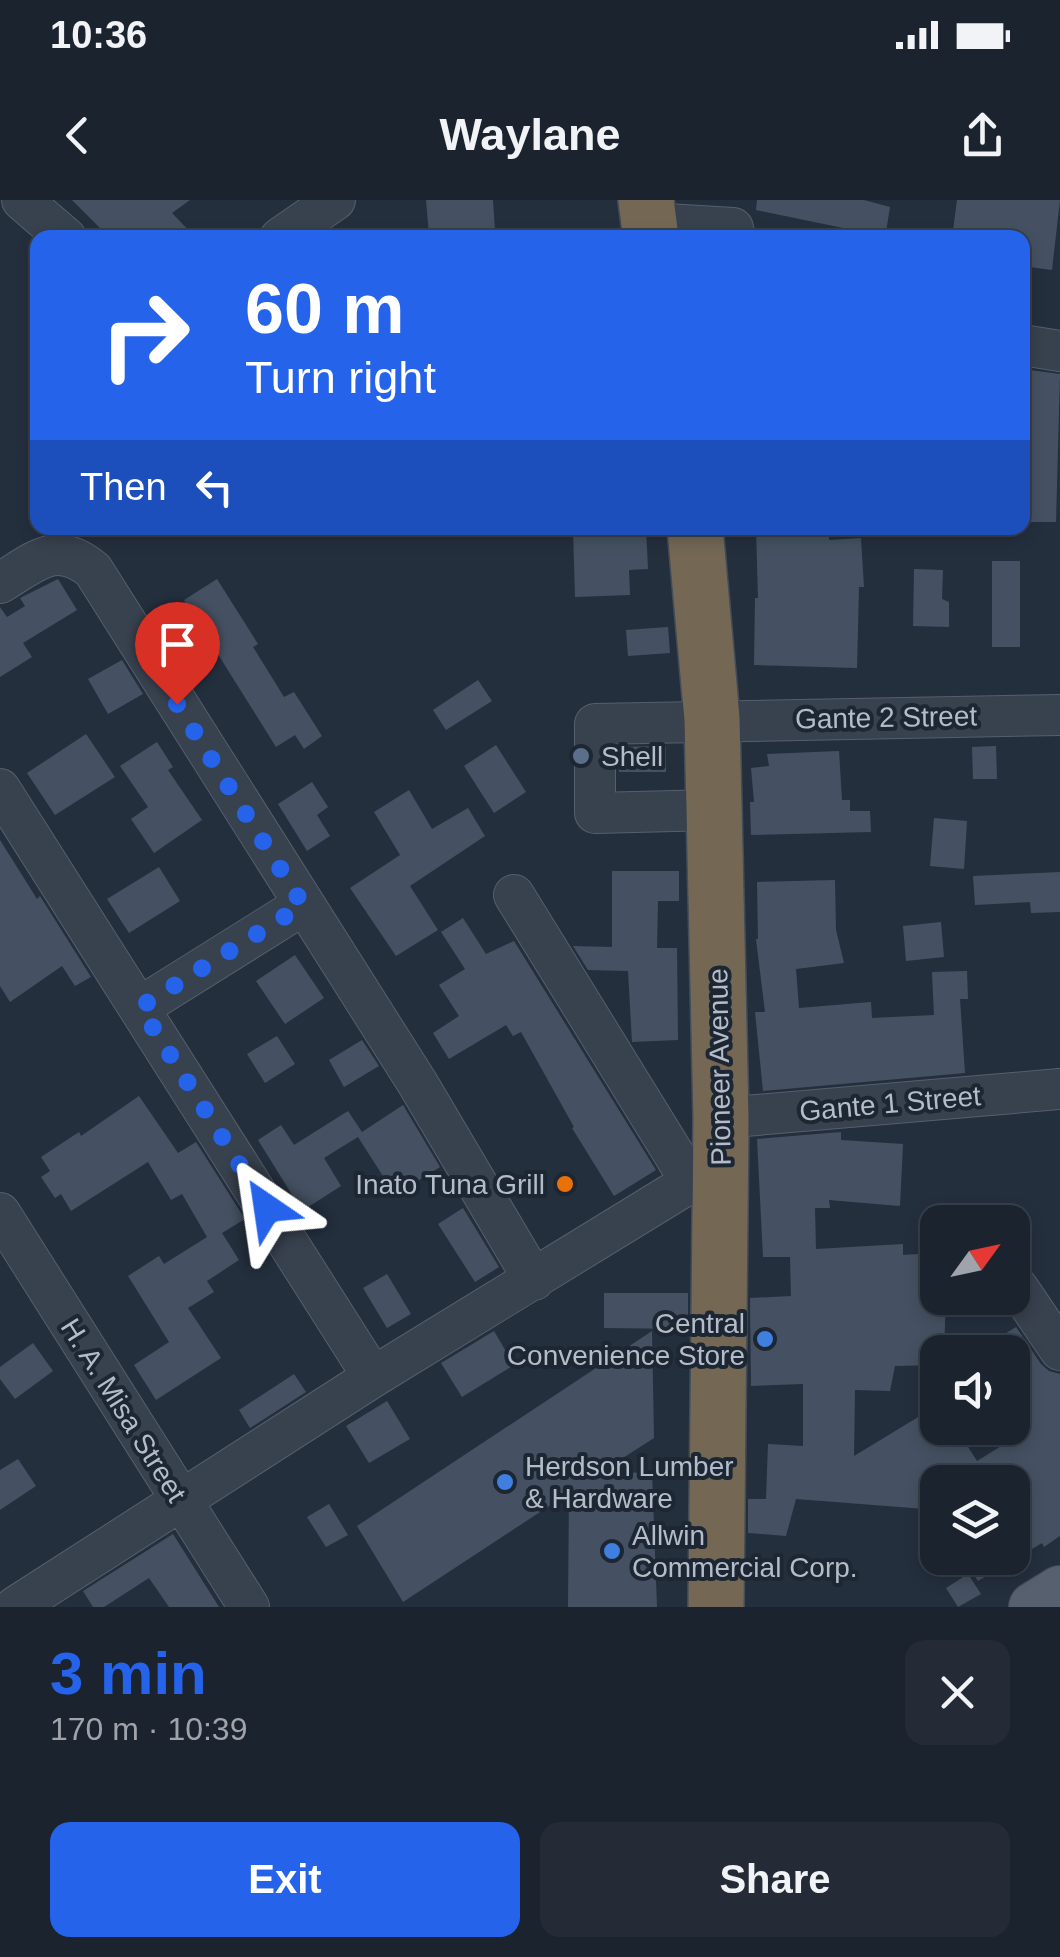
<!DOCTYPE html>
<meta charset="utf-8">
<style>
:root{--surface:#1b232e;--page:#242b36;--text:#f1f3f6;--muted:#a0a4aa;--line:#39404a;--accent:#2563eb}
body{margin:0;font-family:Helvetica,sans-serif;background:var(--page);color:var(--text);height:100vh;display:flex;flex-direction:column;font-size:38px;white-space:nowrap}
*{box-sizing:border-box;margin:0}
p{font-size:32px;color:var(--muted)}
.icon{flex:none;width:55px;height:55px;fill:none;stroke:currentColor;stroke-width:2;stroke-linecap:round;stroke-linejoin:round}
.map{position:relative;height:1407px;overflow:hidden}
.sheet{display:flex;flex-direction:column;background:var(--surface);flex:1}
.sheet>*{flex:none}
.top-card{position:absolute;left:30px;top:30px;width:1000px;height:305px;border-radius:20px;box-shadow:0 5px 15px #0003,0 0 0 2px var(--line);background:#2563eb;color:#fff;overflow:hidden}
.needle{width:65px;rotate:57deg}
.controls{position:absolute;left:920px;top:1005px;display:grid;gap:20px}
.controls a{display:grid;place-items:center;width:110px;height:110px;border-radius:20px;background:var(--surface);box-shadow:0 5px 15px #0003,0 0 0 2px var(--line);font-size:50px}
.pin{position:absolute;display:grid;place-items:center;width:85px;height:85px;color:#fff;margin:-102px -42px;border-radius:50% 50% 50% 0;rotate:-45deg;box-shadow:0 0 10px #0007}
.pin .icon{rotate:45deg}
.me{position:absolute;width:110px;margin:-55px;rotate:328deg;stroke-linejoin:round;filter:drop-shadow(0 0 8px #0008)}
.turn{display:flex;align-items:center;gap:35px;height:210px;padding:0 50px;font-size:45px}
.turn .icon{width:130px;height:130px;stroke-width:2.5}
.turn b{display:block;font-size:70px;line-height:85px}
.then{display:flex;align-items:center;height:95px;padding:0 50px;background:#0003;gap:20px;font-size:38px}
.round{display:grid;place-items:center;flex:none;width:105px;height:105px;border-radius:20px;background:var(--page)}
.overview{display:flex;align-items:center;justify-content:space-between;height:170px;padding:0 50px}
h1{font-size:60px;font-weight:700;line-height:75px;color:var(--accent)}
.cta{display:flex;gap:20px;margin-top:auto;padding:20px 50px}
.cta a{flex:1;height:115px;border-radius:20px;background:var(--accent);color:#fff;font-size:40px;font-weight:700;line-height:115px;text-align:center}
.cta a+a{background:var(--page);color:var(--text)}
.status{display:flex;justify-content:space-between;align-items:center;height:70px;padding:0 50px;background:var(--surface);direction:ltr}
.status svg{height:28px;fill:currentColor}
header{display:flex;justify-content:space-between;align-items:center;height:130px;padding:0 50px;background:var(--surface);font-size:45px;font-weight:700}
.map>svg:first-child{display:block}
.building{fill:#455162}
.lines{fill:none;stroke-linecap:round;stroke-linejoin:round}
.minor-casing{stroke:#565f6c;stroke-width:42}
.major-casing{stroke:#414a57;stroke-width:52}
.highway-casing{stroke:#434c59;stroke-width:58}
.minor{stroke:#38414e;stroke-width:40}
.major{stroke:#56606e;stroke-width:50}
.highway{stroke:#746855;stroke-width:55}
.route{stroke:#2563eb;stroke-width:18;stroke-dasharray:0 32.4}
.service-dot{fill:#5c6f8a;stroke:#1d2633;stroke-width:4}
.food-dot{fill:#e8710a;stroke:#1d2633;stroke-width:4}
.shop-dot{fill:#3f7fe0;stroke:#1d2633;stroke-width:4}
.labels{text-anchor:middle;stroke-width:8;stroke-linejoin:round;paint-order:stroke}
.street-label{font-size:28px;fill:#b4bcc9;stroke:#1d2633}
.poi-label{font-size:28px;fill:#b4bcc9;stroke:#1d2633;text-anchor:start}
</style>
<div class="status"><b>10:36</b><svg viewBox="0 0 49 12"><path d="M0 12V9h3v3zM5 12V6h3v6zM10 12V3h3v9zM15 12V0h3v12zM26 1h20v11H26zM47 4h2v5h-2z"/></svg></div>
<header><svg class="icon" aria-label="back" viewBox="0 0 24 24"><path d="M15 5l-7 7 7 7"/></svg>Waylane<svg class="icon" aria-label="share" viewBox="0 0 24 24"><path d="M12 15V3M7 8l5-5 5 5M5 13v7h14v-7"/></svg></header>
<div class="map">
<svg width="1060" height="1407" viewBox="0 0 1060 1407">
<rect width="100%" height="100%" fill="#242f3e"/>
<!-- building -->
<path class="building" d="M72 0H190L172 13 196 38H110Z
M426 0H493L495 30 429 35Z
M757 0H864L890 7 885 38H846L848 29 756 10Z
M957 0H1060L1052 70 1022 66V38H952Z
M1022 169 1060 174 1056 322H1022V248H1030Z
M646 328 648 369 629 370 630 395 575 397 573 330Z
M756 328H829V340L861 338 864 387H859L857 468 754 465 755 398H758Z
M992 361H1020V447H992Z
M914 369 943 370 942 399 949 402V427L913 426Z
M58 379 77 410 23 443 32 457 0 477V407L7 417 25 406 20 398Z
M217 379 258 444 253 447 284 497 294 492 322 536 304 549 295 535 276 547 184 400Z
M668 427 670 453 628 456 626 430Z
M122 460 143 494 108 514 88 479Z
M478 480 492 501 446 530 433 510Z
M86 534 115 577 55 615 27 573Z
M157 542 173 567 168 570 202 620 154 653 131 619 148 607 120 566Z
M496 545 526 592 494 613 464 566Z
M666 546V572H619V547Z
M996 546 997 579H973L972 547Z
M839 551 842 600H850V611H870L871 632 751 635 750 602H754L751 568 769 566 767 554Z
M312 582 328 607 317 615 330 636 307 651 278 604Z
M409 590 432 629 468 608 485 636 410 686 438 730 396 756 350 688 400 655 374 612Z
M934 618 967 621 964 669 930 666Z
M0 640 37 699 40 696 91 777 75 786 62 766 10 802 0 786Z
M159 667 180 701 129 733 107 699Z
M612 671H679V701H658L657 748H677L678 840 632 842 628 771 588 770 573 746 612 747Z
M1060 672V712L1031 713 1030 702 975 705 973 676Z
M835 680 836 730 844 763 796 769 799 808 871 802 872 818 934 815 932 772 967 771 968 799H960L965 873 763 891 755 812H765L756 739H758L757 682Z
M463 718 486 754 514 741 656 970 614 996 572 928 574 927 521 832 513 836 506 825 449 859 433 833 459 816 439 785 465 769 441 732Z
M941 722 944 757 906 761 903 726Z
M295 755 324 798 285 824 256 781Z
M277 836 295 864 265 883 247 854Z
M362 840 379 866 344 887 329 860Z
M139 896 178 953 196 942 245 1019 222 1033 239 1060 207 1081 214 1092 188 1108 221 1158 156 1200 134 1165 169 1142 128 1076 159 1056 164 1064 207 1037 182 994 171 1000 148 962 71 1011 61 994 55 998 41 977 50 971 41 957 79 932 81 936Z
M403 905 440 967 395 995 358 937 324 958 341 986 302 1011 258 940 281 925 294 945 348 911 362 932Z
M841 932V940L903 944 900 1006 829 1000 830 1008H815L816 1049 903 1044V1055L918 1054 922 1096 946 1098 944 1152H938V1165L895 1166 890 1191 855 1190 854 1256 938 1205V1228H956L977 1261 1014 1238 1012 1152H976L1016 1127 1041 1164 1049 1171 1060 1174V1336L1044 1347 1042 1343 978 1381 963 1358H1012V1282H938V1310L796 1299 786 1336 748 1333V1299H766L768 1244 803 1246V1184L751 1186 750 1098 791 1096 790 1057H763L757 939Z
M463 1008 499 1067 475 1082 438 1024Z
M387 1074 411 1114 387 1128 363 1088Z
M604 1093H688V1129L604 1128Z
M494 1131 514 1165 462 1197 441 1163Z
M652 1131 654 1238 598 1274 652 1272 657 1407H568L569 1293 403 1402 357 1326Z
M33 1143 53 1171 15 1199 0 1179V1167Z
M294 1174 306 1192 250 1228 239 1210Z
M387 1201 410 1239 369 1263 346 1226Z
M18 1259 36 1286 0 1310V1270Z
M329 1304 348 1335 326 1347 307 1317Z
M173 1334 219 1407H169L149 1378 104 1407H93L83 1391Z
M968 1374 981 1394 958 1407 946 1388Z"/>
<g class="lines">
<defs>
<path id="minor" d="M22 0 66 38
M649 23 733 28 735 38
M280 38 335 0
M1022 145 1060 151
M0 383C35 362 56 339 93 370L418 884 534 1080
M0 589 373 1177
M714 610 595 613V524L1060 515
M514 695 691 982
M140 807 303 705
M721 918 1060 889
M0 1013 249 1407
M1018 1088 1060 1150
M15 1407 373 1177 691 982H720"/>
<path id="major" d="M1034 1407 1060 1391"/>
<path id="highway" d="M646 0 651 38
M695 328 712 519 721 918 716 1407"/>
</defs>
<!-- minor casing -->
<use href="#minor" class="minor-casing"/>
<!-- major casing -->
<use href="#major" class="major-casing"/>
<!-- highway casing -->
<use href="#highway" class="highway-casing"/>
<!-- minor -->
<use href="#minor" class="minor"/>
<!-- major -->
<use href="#major" class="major"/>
<!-- highway -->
<use href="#highway" class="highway"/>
</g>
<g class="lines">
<!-- route -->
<path class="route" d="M177 504 303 705 140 807 267 1008"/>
</g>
<!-- markers -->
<circle class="service-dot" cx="581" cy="556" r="10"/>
<circle class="food-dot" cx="565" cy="984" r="10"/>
<g class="shop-dot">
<circle cx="765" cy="1139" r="10"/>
<circle cx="505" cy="1282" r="10"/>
<circle cx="612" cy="1351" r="10"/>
</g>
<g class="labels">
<!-- street labels -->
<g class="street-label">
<text transform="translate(886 517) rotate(-1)" y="10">Gante 2 Street</text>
<text transform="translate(719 867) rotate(-91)" y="10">Pioneer Avenue</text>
<text transform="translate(890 903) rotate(-5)" y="10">Gante 1 Street</text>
<text transform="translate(124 1210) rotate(58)" y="10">H. A. Misa Street</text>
</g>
<!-- poi labels -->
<g class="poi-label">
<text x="601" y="566">Shell</text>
<text x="545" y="994" text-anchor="end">Inato Tuna Grill</text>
<text x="745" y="1133" text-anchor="end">Central<tspan x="745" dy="32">Convenience Store</tspan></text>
<text x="525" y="1276">Herdson Lumber<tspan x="525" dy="32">&amp; Hardware</tspan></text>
<text x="632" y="1345">Allwin<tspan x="632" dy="32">Commercial Corp.</tspan></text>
</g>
</g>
</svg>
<div class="controls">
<a><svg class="needle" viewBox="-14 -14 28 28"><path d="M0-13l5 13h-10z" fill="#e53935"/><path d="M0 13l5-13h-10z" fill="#a0a4aa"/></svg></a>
<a><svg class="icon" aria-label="sound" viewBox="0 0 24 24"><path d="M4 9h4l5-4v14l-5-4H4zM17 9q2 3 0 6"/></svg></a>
<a><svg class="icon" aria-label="layers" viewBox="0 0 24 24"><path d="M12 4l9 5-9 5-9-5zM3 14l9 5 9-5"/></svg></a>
</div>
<div class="pin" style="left:177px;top:504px;background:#d93025"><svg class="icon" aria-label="arrive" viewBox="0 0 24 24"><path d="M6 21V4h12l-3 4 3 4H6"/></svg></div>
<svg class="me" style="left:267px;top:1008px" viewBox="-20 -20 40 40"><path d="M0-17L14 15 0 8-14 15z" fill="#2563eb" stroke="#fff" stroke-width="4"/></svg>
<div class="top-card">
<div class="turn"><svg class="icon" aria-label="right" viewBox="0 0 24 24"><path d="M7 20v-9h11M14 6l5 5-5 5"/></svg><div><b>60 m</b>Turn right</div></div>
<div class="then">Then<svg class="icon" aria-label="left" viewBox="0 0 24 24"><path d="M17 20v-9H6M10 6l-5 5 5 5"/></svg></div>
</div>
</div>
<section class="sheet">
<div class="overview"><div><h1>3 min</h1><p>170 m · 10:39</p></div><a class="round"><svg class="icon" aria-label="close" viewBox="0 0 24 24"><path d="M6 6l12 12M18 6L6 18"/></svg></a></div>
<div class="cta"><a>Exit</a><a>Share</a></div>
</section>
